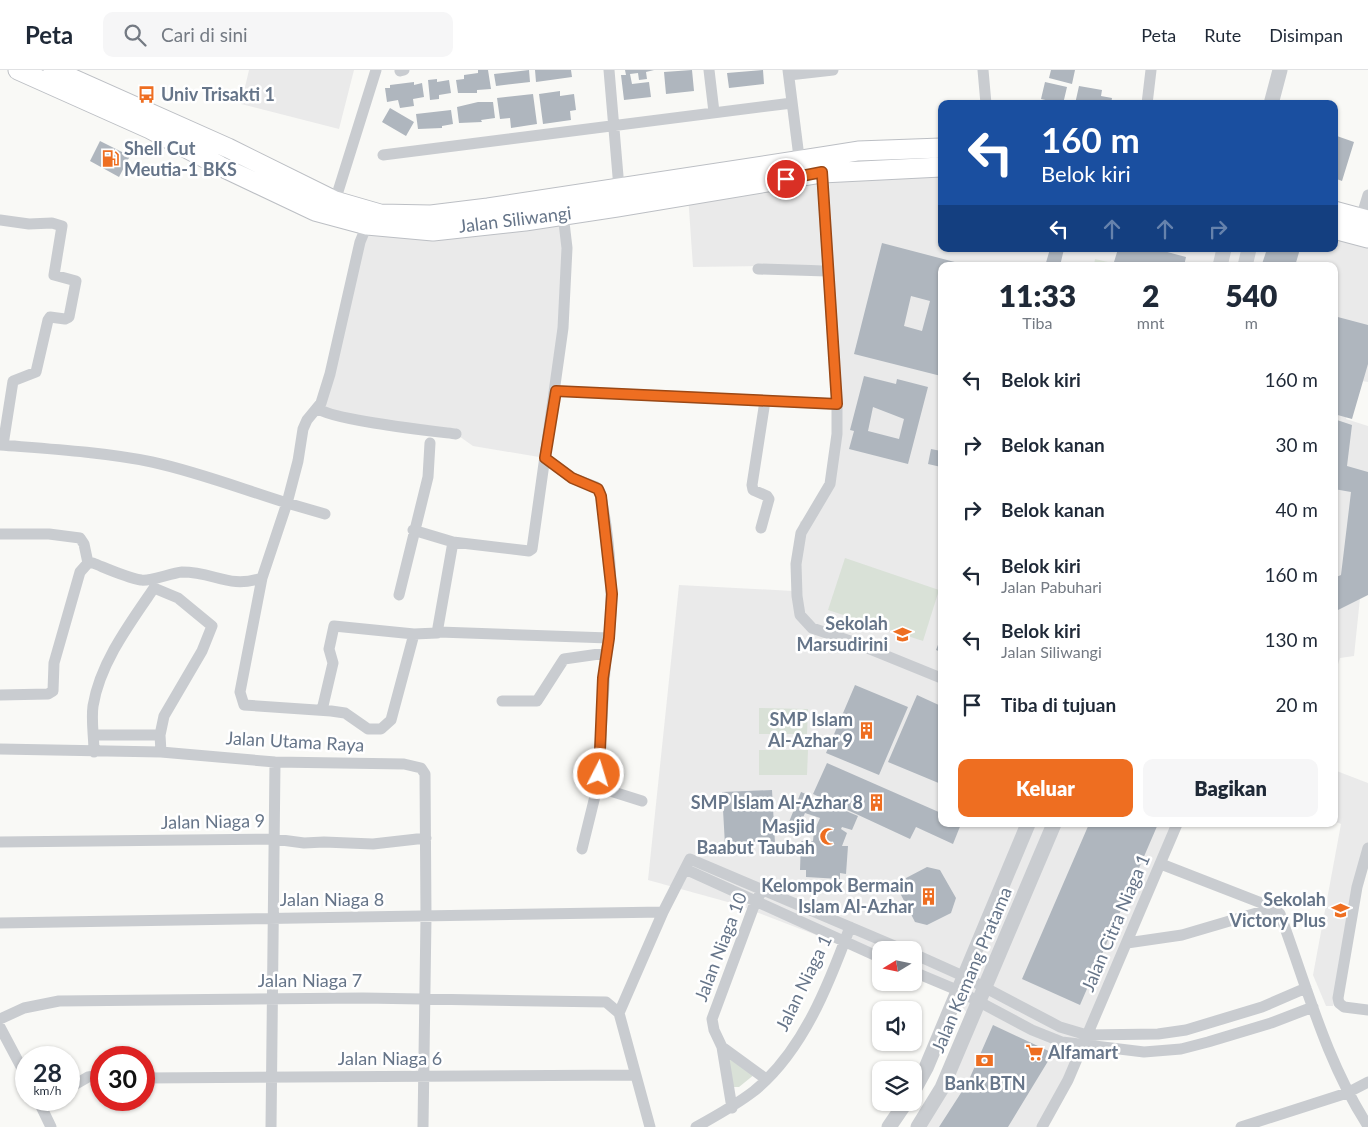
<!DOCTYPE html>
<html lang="id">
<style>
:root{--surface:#fff;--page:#f6f6f7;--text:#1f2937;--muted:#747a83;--line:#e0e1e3;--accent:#ee6e21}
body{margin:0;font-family:Lato,sans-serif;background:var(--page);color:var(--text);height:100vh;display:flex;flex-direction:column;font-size:19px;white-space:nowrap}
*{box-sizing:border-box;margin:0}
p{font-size:16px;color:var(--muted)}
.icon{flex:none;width:28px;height:28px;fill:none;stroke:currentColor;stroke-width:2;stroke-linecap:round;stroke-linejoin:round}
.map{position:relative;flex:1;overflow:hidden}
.side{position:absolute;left:938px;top:192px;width:400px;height:565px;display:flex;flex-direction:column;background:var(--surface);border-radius:10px;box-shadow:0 1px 4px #0004}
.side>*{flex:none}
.guide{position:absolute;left:938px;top:30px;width:400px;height:152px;border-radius:10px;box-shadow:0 1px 4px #0004;background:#1a4fa0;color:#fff;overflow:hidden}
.needle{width:32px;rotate:260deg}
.tools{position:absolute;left:872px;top:871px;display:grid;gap:10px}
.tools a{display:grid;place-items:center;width:50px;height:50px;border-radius:10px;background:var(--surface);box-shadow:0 1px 4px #0004;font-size:25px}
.speed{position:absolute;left:15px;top:976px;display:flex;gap:10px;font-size:25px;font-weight:700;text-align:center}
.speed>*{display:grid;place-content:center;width:65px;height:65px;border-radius:50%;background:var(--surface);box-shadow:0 1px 4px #0004;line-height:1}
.speed small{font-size:12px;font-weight:400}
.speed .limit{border:8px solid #d22;background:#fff;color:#111}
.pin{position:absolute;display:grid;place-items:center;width:42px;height:42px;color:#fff;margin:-21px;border:2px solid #fff;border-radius:50%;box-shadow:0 1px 5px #0007}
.me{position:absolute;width:55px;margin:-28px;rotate:5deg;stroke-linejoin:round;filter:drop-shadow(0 0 4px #0008)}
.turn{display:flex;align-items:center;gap:18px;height:105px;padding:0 20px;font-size:22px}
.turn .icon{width:65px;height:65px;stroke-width:2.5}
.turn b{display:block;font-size:35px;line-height:42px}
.lanes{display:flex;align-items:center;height:48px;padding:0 20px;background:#0003;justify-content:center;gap:25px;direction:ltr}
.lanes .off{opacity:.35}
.eta{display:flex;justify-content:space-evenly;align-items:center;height:85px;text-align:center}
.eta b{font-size:30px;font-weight:800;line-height:35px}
.primary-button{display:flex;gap:10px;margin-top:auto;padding:10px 20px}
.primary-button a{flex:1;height:58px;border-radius:10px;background:var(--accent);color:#fff;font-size:20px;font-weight:800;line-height:58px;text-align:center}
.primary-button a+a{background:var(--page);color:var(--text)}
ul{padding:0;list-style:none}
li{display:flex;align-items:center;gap:15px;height:65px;padding:0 20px}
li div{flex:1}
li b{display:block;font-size:19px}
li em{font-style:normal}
header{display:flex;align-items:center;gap:30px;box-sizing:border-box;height:70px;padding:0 25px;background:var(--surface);border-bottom:1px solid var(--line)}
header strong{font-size:24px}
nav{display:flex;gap:28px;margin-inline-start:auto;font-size:18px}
.search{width:350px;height:45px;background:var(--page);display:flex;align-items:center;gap:12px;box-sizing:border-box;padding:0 18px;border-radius:10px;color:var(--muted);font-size:19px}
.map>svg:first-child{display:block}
.built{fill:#eaeaea}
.green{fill:#d9e1d7}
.building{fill:#afb6be;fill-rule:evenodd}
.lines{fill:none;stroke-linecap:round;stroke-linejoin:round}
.primary-casing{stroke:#bcbfc4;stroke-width:21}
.minor{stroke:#c9ccd0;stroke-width:11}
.tertiary{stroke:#c9ccd0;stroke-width:15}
.primary{stroke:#fff;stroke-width:19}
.route-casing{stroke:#9b4815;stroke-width:12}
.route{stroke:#ee6e21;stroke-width:9}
.labels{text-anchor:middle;stroke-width:5;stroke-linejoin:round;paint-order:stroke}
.poi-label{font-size:18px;font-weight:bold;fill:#667589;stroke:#fff;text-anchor:end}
.street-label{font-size:18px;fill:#667589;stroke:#fff}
</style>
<header>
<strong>Peta</strong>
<div class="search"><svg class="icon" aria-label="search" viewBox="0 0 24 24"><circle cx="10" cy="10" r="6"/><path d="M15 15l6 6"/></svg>Cari di sini</div>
<nav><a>Peta</a><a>Rute</a><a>Disimpan</a></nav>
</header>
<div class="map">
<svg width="1368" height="1057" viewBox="0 0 1368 1057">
<rect width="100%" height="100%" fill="#f9f9f6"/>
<!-- built -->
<path class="built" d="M249 0H354L339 59 241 34Z
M941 97V179H1334V157L1368 166V312L1355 310 1346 349 1368 356V451L1354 586 1340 588 1334 607V196H941V754H1174L1044 1057H922L977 954 941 913 914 903V880H881V890L735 834 648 810 679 515 793 521 800 452 827 429 835 338 831 195 693 197 688 125Z
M563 144 567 178 545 388 473 376 456 364 328 344 321 333 368 154Z
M1334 700 1368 713V774L1333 936H1326L1313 905 1341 754 1334 751Z"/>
<!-- green -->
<path class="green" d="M1095 189 1125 196H1094Z
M845 488 939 520 923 571 828 540Z
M759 638 808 639 807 664H759Z
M759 680H808L807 705H759Z
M727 983 755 1004 739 1017H732Z"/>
<!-- building -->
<path class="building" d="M478 0H488L491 19 477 20V23H458L456 10 464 9V5L478 3Z
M529 0 530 12 496 16 494 4Z
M535 0H571L572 7 536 12Z
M625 0H654L646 2 647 9 639 10 638 3 630 4 632 14 649 12 651 27 624 30 621 5H626Z
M692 0 694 21 666 24 664 2Z
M763 0 764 14 729 18 727 3Z
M1051 0H1075L1072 14 1049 8Z
M437 9V12L449 10 451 23 439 25V29L430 30 428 10Z
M414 12V15L422 13 424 27 413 29 414 36 400 38 398 30 387 32 385 18H390V15Z
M1045 12 1067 17 1063 34 1041 29Z
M1079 16 1102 20 1101 26 1112 28 1111 34H1075Z
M560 21V26L574 24 576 40 570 41 571 50 543 54 539 24Z
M533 24 537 54 511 58 510 48 500 49 497 28Z
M478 32H493L495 48 481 50 482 52 459 53 457 37Z
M390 38 414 52 406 66 382 52Z
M451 40 453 54 442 56V58L418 59 416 44Z
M1334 65 1354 72 1342 111 1334 108Z
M100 71 130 86 119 107 90 91Z
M882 173 970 196H941V306L854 284ZM911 226 930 231 922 261 904 256Z
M1050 179H1064L1060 196H1045Z
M1118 179H1156L1186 187 1184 196H1131L1114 192Z
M1267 179H1300L1295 196 1262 194Z
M1334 246 1368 255V294L1352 349 1334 344Z
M864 306 896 314 897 309 928 317 908 394 849 379 854 361 850 360ZM873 337 904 349 899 369 868 361Z
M1334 349 1352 355 1347 396 1368 402V525L1334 542V508L1341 505 1351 422 1334 419Z
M931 379 941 381V397L928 394Z
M941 567V582L936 580Z
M855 615 908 637 879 705 826 683Z
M917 625 941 636V714L888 692Z
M827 693 941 743V754H961L953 774 916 757 910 769 813 724Z
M772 720 775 773 725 775 722 722Z
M801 722 858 746 852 760 842 757 841 759 847 763 842 776H848L846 804 840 803V809L806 807V800H800L801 771H813L814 762 820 748 805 743 799 757 789 752Z
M1089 754H1158L1080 935 1022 909Z
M927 797 940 800 956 828 951 843 927 855 915 852 900 823 906 808Z
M993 955 1053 983 1008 1057H939L968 1012Z"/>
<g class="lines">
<defs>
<path id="primary" d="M18 0 150 59 220 96 315 141 367 155 433 161 525 151 617 137 822 103 941 97
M53 0 228 78 335 131 380 144 431 145 488 138 828 86 858 81 941 78
M1334 141 1368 150
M1334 159 1368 168"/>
</defs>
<!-- primary casing -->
<use href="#primary" class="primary-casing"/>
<!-- minor -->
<path class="minor" d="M609 0 619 118
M709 0 714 42
M788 0 800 95
M983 0 986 34
M400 1 404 0
M789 5 833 0
M1147 34 1151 0
M383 85 792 33
M822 103 837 334V364L830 414 801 463 796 494 797 526 800 545 812 558 850 571 941 608
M335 131 376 0
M1361 148 1368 125
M0 150 29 154 52 153 62 156 54 205 76 211 69 247 65 249 50 247 48 250 36 302 13 311 3 375
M758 199 827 201
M556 321 837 334
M317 338C331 350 432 361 456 364
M0 375C50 379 102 382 152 392 198 402 242 419 287 433L262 508 240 622 244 635 331 641 345 643 368 659H381L391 650 414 564
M325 444 287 433 298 391 303 359 307 350 321 333 330 304 360 172 367 155
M761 458 769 429 767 426 753 420 752 415 765 331
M413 460 453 472
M0 464H49L80 468 84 474 88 493
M399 525 428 407 430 373
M439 562 609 568
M606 583 598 714 604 719 642 731
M0 625 48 624 53 621 54 593 80 502 88 493H93C108 499 125 507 141 510 149 512 171 503 182 502 215 502 228 519 262 508
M502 631H537L564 589 606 583C616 537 610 468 600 422L596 417 572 408 545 388
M322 640 333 593 329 579 334 556 414 564 437 563 453 472 529 481 532 479 563 258 567 178 563 144
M94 665H160
M0 679 161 682 275 692 404 694 421 698 425 704 426 847 423 1057
M94 682C94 667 91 651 93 636 100 593 130 553 154 518L178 528 212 556 202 581 164 646 160 665 161 682
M0 772 274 769 304 773 324 772 373 774 426 768
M1368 778 1357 817 1338 928 1339 933 1344 937 1368 940
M582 779 598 714
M685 799 881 888
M1274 838 1280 844C1307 917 1326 991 1368 1056
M0 853 663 842
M1127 873 1182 865 1274 838 1161 794
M914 884 963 906 1060 957 1087 965 1158 964 1186 960 1262 937 1306 918
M914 902 957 920 1032 960 1062 972 1144 982 1181 979 1208 972 1271 953 1313 937
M0 949 24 938 59 931 363 928 606 932 619 943
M0 957 26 1006
M722 977 766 1009
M144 1008 635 1005
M69 1018 88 1007 101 1005
M38 1030 51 1057
M732 1038 722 977 714 960 712 949 755 833 763 819
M271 1057 275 692
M650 1057 619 943 663 842 690 789 904 880
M696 1057C716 1046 736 1035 754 1021 803 981 829 914 850 857
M1042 1057 1068 1010 1177 754
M1241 1057 1347 1023 1368 1012"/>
<!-- tertiary -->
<path class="tertiary" d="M1271 34 1280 0
M1220 196 1224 179
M1245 196 1249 179
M914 1020 926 998 1028 754
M889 1057 906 1032
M918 1057 942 1018 1054 754"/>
<!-- primary -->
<use href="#primary" class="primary"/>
</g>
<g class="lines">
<defs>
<path id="route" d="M599 704 603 608 609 568 612 524 601 426 598 419 572 408 545 388 556 321 837 334 822 102 786 109"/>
</defs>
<!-- route casing -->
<use href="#route" class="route-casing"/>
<!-- route -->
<use href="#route" class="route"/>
</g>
<!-- icons -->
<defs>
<symbol id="bus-bare" viewBox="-9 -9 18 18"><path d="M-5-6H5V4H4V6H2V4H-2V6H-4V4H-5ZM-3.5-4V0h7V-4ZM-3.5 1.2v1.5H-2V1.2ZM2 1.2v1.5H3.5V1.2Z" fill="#ee6e21" stroke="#fff" stroke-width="2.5" paint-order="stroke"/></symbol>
<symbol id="fuel-bare" viewBox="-9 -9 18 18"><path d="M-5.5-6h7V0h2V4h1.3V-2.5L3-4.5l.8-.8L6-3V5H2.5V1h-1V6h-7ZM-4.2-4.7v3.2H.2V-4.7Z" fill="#ee6e21" stroke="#fff" stroke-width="2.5" paint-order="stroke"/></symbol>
<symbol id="school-bare" viewBox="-9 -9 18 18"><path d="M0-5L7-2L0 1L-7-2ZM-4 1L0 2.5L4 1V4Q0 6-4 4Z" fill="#ee6e21" stroke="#fff" stroke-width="2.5" paint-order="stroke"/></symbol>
<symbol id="building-bare" viewBox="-9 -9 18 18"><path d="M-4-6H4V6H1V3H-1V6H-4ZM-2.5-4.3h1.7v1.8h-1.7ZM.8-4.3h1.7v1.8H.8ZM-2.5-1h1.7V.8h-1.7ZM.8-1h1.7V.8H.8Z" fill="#ee6e21" stroke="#fff" stroke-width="2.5" paint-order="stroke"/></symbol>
<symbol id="mosque-bare" viewBox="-9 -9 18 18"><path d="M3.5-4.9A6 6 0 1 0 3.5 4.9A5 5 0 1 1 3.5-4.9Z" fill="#ee6e21" stroke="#fff" stroke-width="2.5" paint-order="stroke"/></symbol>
<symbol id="supermarket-bare" viewBox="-9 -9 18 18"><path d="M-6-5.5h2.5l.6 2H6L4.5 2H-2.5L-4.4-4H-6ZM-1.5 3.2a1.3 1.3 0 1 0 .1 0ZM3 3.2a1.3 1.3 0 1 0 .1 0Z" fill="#ee6e21" stroke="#fff" stroke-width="2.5" paint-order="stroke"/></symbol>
<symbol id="bank-bare" viewBox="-9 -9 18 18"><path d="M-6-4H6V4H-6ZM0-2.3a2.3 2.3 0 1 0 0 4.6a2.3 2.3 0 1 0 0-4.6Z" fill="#ee6e21" stroke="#fff" stroke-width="2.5" paint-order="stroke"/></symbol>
</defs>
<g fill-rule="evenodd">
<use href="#bus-bare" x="134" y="12" width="25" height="25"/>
<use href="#fuel-bare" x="98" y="76" width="25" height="25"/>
<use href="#school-bare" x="890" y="552" width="25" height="25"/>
<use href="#building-bare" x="854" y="648" width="25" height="25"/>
<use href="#building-bare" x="864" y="720" width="25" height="25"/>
<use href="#mosque-bare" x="816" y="754" width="25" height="25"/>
<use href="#building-bare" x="916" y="814" width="25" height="25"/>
<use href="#school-bare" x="1328" y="828" width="25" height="25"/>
<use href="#supermarket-bare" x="1022" y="970" width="25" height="25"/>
<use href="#bank-bare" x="972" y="978" width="25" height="25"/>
</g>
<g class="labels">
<!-- poi labels -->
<g class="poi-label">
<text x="161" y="31" text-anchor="start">Univ Trisakti 1</text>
<text x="124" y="85" text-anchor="start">Shell Cut<tspan x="124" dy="21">Meutia-1 BKS</tspan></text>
<text x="888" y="560">Sekolah<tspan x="888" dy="21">Marsudirini</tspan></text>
<text x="853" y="656">SMP Islam<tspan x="853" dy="21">Al-Azhar 9</tspan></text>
<text x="863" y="739">SMP Islam Al-Azhar 8</text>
<text x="815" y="763">Masjid<tspan x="815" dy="21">Baabut Taubah</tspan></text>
<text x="914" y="822">Kelompok Bermain<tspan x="914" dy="21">Islam Al-Azhar</tspan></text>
<text x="1326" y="836">Sekolah<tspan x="1326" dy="21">Victory Plus</tspan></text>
<text x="1048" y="989" text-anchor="start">Alfamart</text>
<text x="985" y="1020" text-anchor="middle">Bank BTN</text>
</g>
<!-- street labels -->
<g class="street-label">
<text transform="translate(515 150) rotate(-7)" y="6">Jalan Siliwangi</text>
<text transform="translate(295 672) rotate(3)" y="6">Jalan Utama Raya</text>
<text transform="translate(213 752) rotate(-1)" y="6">Jalan Niaga 9</text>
<text x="332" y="836">Jalan Niaga 8</text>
<text transform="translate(1116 853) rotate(-67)" y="6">Jalan Citra Niaga 1</text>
<text transform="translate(721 877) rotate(-69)" y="6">Jalan Niaga 10</text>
<text transform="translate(972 900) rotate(-67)" y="6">Jalan Kemang Pratama</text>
<text x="310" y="917">Jalan Niaga 7</text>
<text transform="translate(804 913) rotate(-64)" y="6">Jalan Niaga 1</text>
<text x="390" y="995">Jalan Niaga 6</text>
</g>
</g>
</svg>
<div class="tools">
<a><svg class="needle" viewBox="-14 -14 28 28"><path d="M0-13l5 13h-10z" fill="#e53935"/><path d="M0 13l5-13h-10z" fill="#747a83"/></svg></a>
<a><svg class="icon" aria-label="sound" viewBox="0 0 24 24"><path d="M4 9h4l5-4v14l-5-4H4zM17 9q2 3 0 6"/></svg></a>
<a><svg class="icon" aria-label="layers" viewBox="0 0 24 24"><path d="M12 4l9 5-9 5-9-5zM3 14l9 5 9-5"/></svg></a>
</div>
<div class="speed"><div>28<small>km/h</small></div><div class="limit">30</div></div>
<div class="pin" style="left:786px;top:109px;background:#d93025"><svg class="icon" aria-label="arrive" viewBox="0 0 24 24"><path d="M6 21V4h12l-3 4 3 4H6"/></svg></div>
<svg class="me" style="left:599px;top:704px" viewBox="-20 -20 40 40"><circle r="17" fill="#ee6e21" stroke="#fff" stroke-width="3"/><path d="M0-11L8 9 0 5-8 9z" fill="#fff"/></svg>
<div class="guide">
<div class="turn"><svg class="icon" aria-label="left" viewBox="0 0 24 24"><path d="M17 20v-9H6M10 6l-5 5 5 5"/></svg><div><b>160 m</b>Belok kiri</div></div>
<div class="lanes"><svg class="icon" aria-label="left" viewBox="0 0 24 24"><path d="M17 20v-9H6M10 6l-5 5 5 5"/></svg><svg class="icon off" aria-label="ahead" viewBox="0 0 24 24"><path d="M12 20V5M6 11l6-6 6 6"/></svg><svg class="icon off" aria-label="ahead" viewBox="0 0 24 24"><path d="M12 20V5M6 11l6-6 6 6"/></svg><svg class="icon off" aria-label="right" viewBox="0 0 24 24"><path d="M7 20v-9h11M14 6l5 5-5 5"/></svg></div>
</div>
<section class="side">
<div class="eta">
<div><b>11:33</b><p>Tiba</p></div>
<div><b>2</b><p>mnt</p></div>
<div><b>540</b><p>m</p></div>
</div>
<ul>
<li><svg class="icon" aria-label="left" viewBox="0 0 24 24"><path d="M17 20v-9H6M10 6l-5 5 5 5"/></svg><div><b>Belok kiri</b></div><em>160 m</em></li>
<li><svg class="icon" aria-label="right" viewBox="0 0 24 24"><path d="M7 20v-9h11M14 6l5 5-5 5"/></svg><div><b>Belok kanan</b></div><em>30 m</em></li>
<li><svg class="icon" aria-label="right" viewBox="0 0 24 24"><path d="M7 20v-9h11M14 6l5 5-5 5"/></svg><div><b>Belok kanan</b></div><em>40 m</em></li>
<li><svg class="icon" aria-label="left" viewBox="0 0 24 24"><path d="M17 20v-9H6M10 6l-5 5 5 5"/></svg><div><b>Belok kiri</b><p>Jalan Pabuhari</p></div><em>160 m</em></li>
<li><svg class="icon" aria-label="left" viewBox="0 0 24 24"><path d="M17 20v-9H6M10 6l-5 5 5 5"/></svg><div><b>Belok kiri</b><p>Jalan Siliwangi</p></div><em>130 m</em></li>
<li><svg class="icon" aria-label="arrive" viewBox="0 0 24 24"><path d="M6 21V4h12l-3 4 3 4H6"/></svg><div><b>Tiba di tujuan</b></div><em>20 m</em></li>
</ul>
<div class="primary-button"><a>Keluar</a><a>Bagikan</a></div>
</section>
</div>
